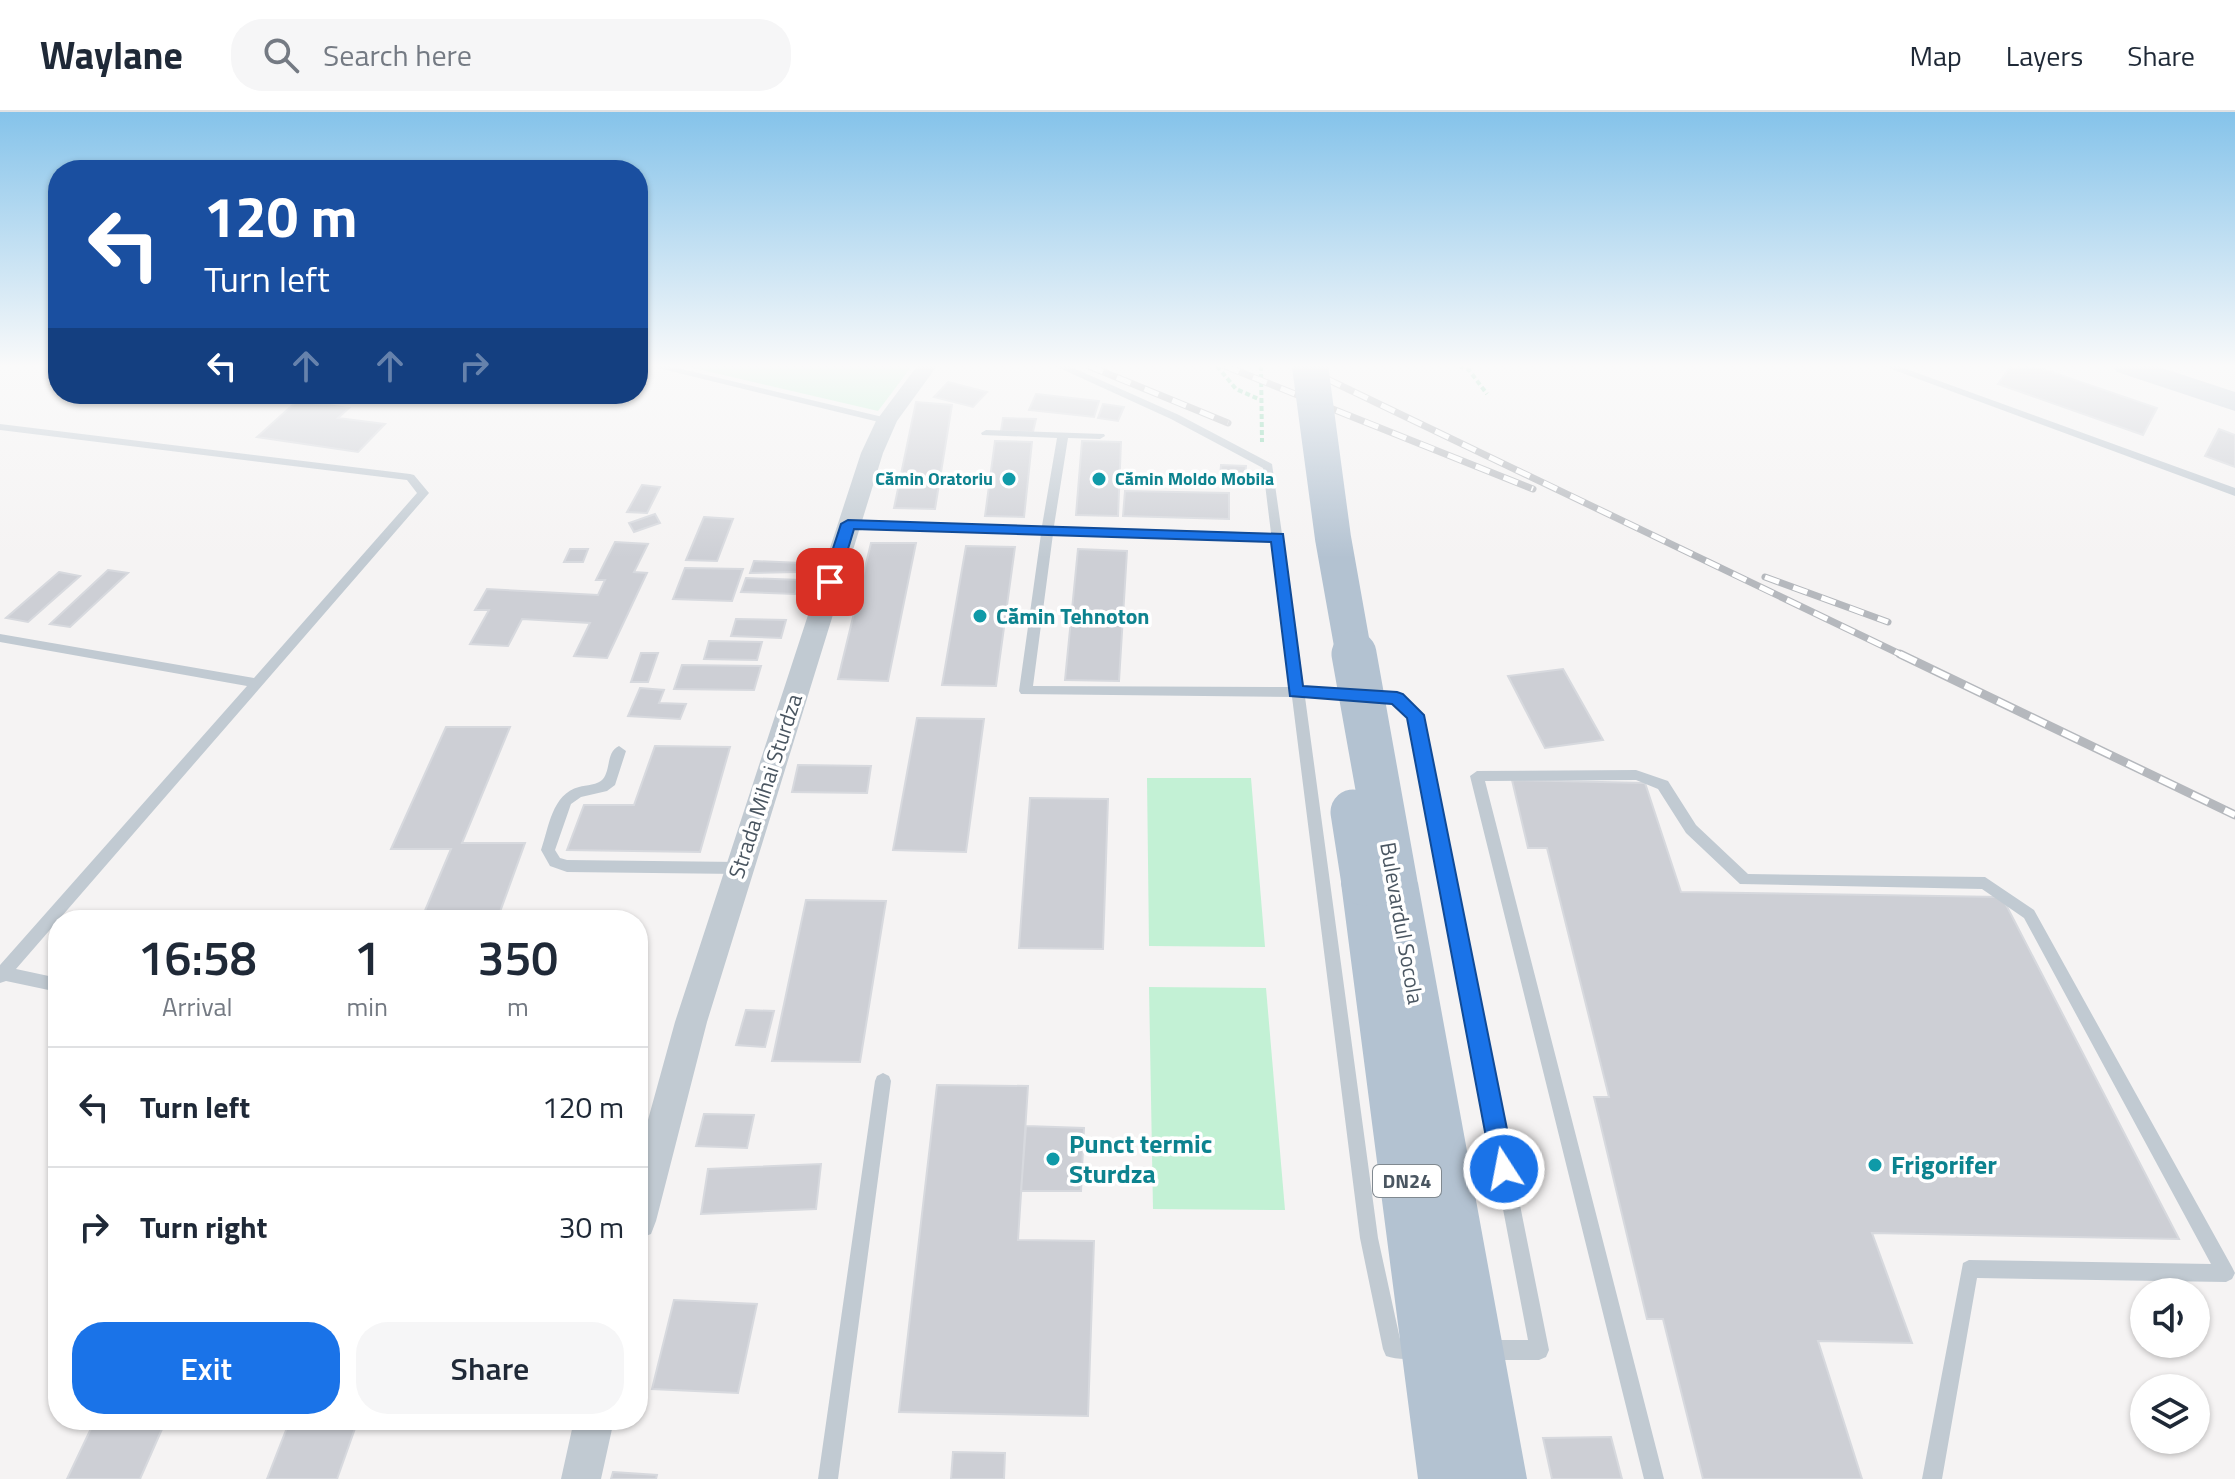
<!DOCTYPE html>
<meta charset="utf-8">
<style>
:root{--surface:#fff;--page:#f6f6f7;--text:#1f2937;--muted:#747a83;--line:#e0e1e3;--accent:#1a73e8}
body{margin:0;font-family:"Titillium Web",sans-serif;background:var(--page);color:var(--text);height:100vh;display:flex;flex-direction:column;font-size:30px;white-space:nowrap}
*{box-sizing:border-box;margin:0}
p{font-size:26px;color:var(--muted)}
.icon{flex:none;width:44px;height:44px;fill:none;stroke:currentColor;stroke-width:2;stroke-linecap:round;stroke-linejoin:round}
.map{position:relative;flex:1;overflow:hidden}
.panel{position:absolute;left:48px;top:798px;width:600px;height:520px;display:flex;flex-direction:column;background:var(--surface);border-radius:32px;box-shadow:0 2px 6px #0004}
.panel>*{flex:none}
.hud{position:absolute;left:48px;top:48px;width:600px;height:244px;border-radius:32px;box-shadow:0 2px 6px #0004;background:#1a4fa0;color:#fff;overflow:hidden}
.fabs{position:absolute;left:2130px;top:1166px;display:grid;gap:16px}
.fabs a{display:grid;place-items:center;width:80px;height:80px;border-radius:50%;background:var(--surface);box-shadow:0 2px 6px #0004;font-size:40px}
.pin{position:absolute;display:grid;place-items:center;width:68px;height:68px;color:#fff;margin:-34px;border-radius:16px;box-shadow:0 4px 12px #0006}
.me{position:absolute;width:88px;margin:-44px;rotate:349deg;stroke-linejoin:round;filter:drop-shadow(0 0 6px #0008)}
.turn{display:flex;align-items:center;gap:28px;height:168px;padding:0 24px;font-size:36px}
.turn .icon{width:104px;height:104px;stroke-width:2.5}
.turn b{display:block;font-size:56px;line-height:68px}
.lanes{display:flex;align-items:center;height:76px;padding:0 24px;background:#0003;justify-content:center;gap:40px;direction:ltr}
.lanes .off{opacity:.35}
.eta{display:flex;justify-content:space-evenly;align-items:center;height:136px;text-align:center}
.eta b{font-size:48px;font-weight:600;line-height:56px}
.cta{display:flex;gap:16px;margin-top:auto;padding:16px 24px}
.cta a{flex:1;height:92px;border-radius:32px;background:var(--accent);color:#fff;font-size:32px;font-weight:600;line-height:92px;text-align:center}
.cta a+a{background:var(--page);color:var(--text)}
ul{padding:0;list-style:none}
li{display:flex;align-items:center;gap:24px;height:120px;padding:0 24px;border-top:2px solid var(--line)}
li div{flex:1}
li b{display:block;font-size:30px}
li em{font-style:normal}
header{display:flex;align-items:center;gap:48px;box-sizing:border-box;height:112px;padding:0 40px;background:var(--surface);border-bottom:2px solid var(--line)}
header strong{font-size:38px}
nav{display:flex;gap:44px;margin-inline-start:auto;font-size:28px}
.search{width:560px;height:72px;background:var(--page);display:flex;align-items:center;gap:20px;box-sizing:border-box;padding:0 28px;border-radius:32px;color:var(--muted);font-size:30px}
.map>svg:first-child{display:block}
.green{fill:#c3f1d5}
.building{fill:#cdcfd5;stroke:#d7d9de;stroke-width:2}
.lines{fill:none;stroke-linecap:round;stroke-linejoin:round}
.path{stroke:#7ad0a6;stroke-width:4;stroke-dasharray:5 3;stroke-linecap:butt}
.lane{fill:#c1cad2;fill-rule:evenodd}
.street{fill:#c1cad2;fill-rule:evenodd}
.secondary{fill:#c1cbd6;fill-rule:evenodd}
.primary{fill:#b3c2d1;fill-rule:evenodd}
.rail-far1-casing{stroke:#b5b8bd;stroke-width:7}
.rail-casing{stroke:#b5b8bd;stroke-width:9}
.rail-far1{stroke:#fff;stroke-width:5;stroke-dasharray:15;stroke-linecap:butt}
.rail{stroke:#fff;stroke-width:6;stroke-dasharray:18;stroke-linecap:butt}
.primary-bridge-far1{stroke:#b3c2d1;stroke-width:36}
.primary-bridge{stroke:#b3c2d1;stroke-width:45}
.route{fill:#1a73e8;stroke:#114b97;stroke-width:2}
.culture-dot{fill:#0f9aa8;stroke:#fff;stroke-width:3}
.labels{text-anchor:middle;stroke-width:7;stroke-linejoin:round;paint-order:stroke}
.far-culture-label{font-size:18px;font-weight:bold;fill:#0d838f;stroke:#fff;text-anchor:end}
.shield{fill:#fff;stroke:#808990;stroke-width:2}
.shield-label{font-size:20px;font-weight:bold;fill:#4a5661}
.culture-label{font-size:22px;font-weight:bold;fill:#0d838f;stroke:#fff;text-anchor:start}
.street-label{font-size:22px;fill:#4a5661;stroke:#fff}
.near-culture-label{font-size:26px;font-weight:bold;fill:#0d838f;stroke:#fff;text-anchor:start}
</style>
<header>
<strong>Waylane</strong>
<div class="search"><svg class="icon" aria-label="search" viewBox="0 0 24 24"><circle cx="10" cy="10" r="6"/><path d="M15 15l6 6"/></svg>Search here</div>
<nav><a>Map</a><a>Layers</a><a>Share</a></nav>
</header>
<div class="map">
<svg width="2235" height="1367" viewBox="0 0 2235 1367">
<rect width="100%" height="100%" fill="#f5f3f3"/>
<!-- green -->
<path class="green" d="M685 254H912L878 299Z
M1147 666H1251L1265 835 1149 834Z
M1149 875 1266 876 1285 1098 1153 1097Z"/>
<!-- building -->
<path class="building" d="M2011 254H2034L2157 296 2143 323 1998 272Z
M948 270 987 280 973 295 934 285Z
M1036 282 1099 289 1094 305 1029 298Z
M297 289 349 296 338 306 385 312 358 340 257 325Z
M916 290 952 293 935 397 894 396Z
M1103 292 1124 295 1118 309 1098 306Z
M1003 306 1036 307 1033 320 1001 319Z
M2219 317 2235 323V355L2205 344Z
M995 329 1032 330 1024 405 985 404Z
M1082 329 1121 330 1118 404 1076 403Z
M1221 353 1246 354 1245 366 1220 365Z
M642 373 660 375 647 401 627 400Z
M1125 379 1229 381V407L1123 404Z
M655 402 660 411 634 420 629 411Z
M704 405 733 407 717 449 686 448Z
M615 430 648 432 634 460 647 461 607 546 574 544 590 511 522 507 508 534 470 532 489 498H475L487 477 598 483 605 468H596Z
M871 431H916L888 569 838 567Z
M966 434 1015 435 996 574 942 573Z
M570 437H588L583 450H564Z
M1078 437 1127 439 1119 569 1065 568Z
M754 449 801 451 798 460 750 461Z
M685 456 743 457 732 489 673 487Z
M108 458 128 461 70 515 50 512Z
M59 460 80 464 28 510 6 506Z
M746 466 800 468 795 482 741 480Z
M736 507 786 508 781 526 731 524Z
M709 529 762 530 757 548 704 547Z
M641 541H658L648 570H631Z
M682 553 761 554 754 578 674 577Z
M1563 557 1603 628 1545 636 1508 564Z
M640 576 664 578 659 591 686 592 680 607 628 604Z
M917 606 984 607 966 740 893 738Z
M446 615H510L462 731H525L497 808H421L451 737H391Z
M655 634 730 635 700 740 567 738 584 693H634Z
M798 653 871 654 867 681 792 680Z
M1512 668 1645 671 1681 780 2002 785 2179 1127 1872 1121 1912 1231 1818 1229 1862 1367H1703L1663 1207H1647L1594 985H1609L1547 736H1528Z
M1030 686 1108 687 1103 837 1019 836Z
M806 788 886 789 860 950 772 949Z
M746 898 774 899 765 935 736 933Z
M937 973 1028 974 1018 1128 1094 1129 1088 1304 899 1300Z
M704 1002 754 1003 747 1036 696 1034Z
M1026 1014 1084 1016 1081 1079H1021Z
M821 1052 816 1097 701 1102 708 1057Z
M674 1188 757 1192 738 1281 652 1277Z
M95 1308H166L140 1367H67Z
M290 1308H358L337 1367H267Z
M1611 1325 1622 1367H1552L1543 1326Z
M953 1340 1005 1341 1004 1367H951Z
M613 1360 657 1363 656 1367H611Z"/>
<g class="lines">
<!-- path -->
<path class="path" d="M1217 254 1236 277 1261 288
M1261 254 1262 330
M1459 254 1469 258 1487 282"/>
<!-- lane -->
<path class="lane" d="M650 254H669L887 306 892 309 887 312Z
M1055 254H1069L1179 303 1272 352 1304 576 1397 581 1402 583 1422 603 1549 1238 1546 1245 1539 1248H1487L1480 1245 1477 1238 1480 1231 1487 1228H1528L1409 605 1394 591 1305 585 1378 1126 1400 1227H1418L1425 1230 1428 1237 1425 1244C1414 1248 1397 1248 1386 1244L1383 1237 1360 1126 1292 585 1021 582 1019 579 1041 422 848 416 842 412 848 408 1042 414 1057 326 982 323 981 321 986 318 1104 322 1105 324 1100 327 1068 326 1054 414 1271 421 1263 356 1171 307ZM1053 422 1272 429 1290 575 1033 574Z
M1883 254H1898L2235 376V384Z
M0 312 410 362 414 363 429 381 16 857 58 866V880L6 869 0 871V853L247 574 0 530V522L254 566 417 381 407 368 0 318Z
M619 634 626 639 615 673 607 679 581 685 571 692 555 738 560 746 567 748 739 750 744 752 746 756 744 760 739 762 567 760 550 754 541 738C549 715 552 682 579 675 586 673 598 673 603 667 611 657 606 640 619 634Z
M1636 658 1668 669 1696 713 1748 762 1985 765 2034 798 2232 1155 2235 1161 2232 1167 2226 1170 1977 1166 1942 1367H1922L1963 1151 1969 1148 2211 1152 2024 806 1982 777 1740 772 1686 721 1658 677 1636 668 1485 669 1664 1367H1644L1470 664 1477 659Z
M883 961 889 964 891 969 838 1367H818L875 969 877 964Z"/>
<!-- street -->
<path class="street" d="M917 254H937L897 309 883 341 707 910 656 1109 651 1122 638 1127V1044L675 910 861 341 876 309Z
M574 1308H614L601 1367H561Z"/>
<!-- secondary -->
<path class="secondary" d="M2113 254H2156L2235 280V299L2117 260Z"/>
<!-- primary -->
<path class="primary" d="M1364 752C1381 758 1394 752 1411 757L1418 771 1527 1367H1418L1341 771 1348 757Z"/>
<defs>
<path id="rail-far1" d="M1089 254 1228 311
M1225 254 1533 377
M1300 254 1904 544
M1765 465 1888 510"/>
<path id="rail" d="M1900 542 2235 703"/>
</defs>
<!-- rail-far1 casing -->
<use href="#rail-far1" class="rail-far1-casing"/>
<!-- rail casing -->
<use href="#rail" class="rail-casing"/>
<!-- rail-far1 -->
<use href="#rail-far1" class="rail-far1"/>
<!-- rail -->
<use href="#rail" class="rail"/>
<!-- primary-bridge-far1 -->
<path class="primary-bridge-far1" d="M1310 254 1333 426 1354 544"/>
<!-- primary-bridge -->
<path class="primary-bridge" d="M1354 542 1395 771
M1353 700 1364 771"/>
</g>
<!-- sky -->
<linearGradient id="sky" x2="0" y2="1"><stop stop-color="#85c3ea"/><stop offset="0.57" stop-color="#fafafa"/><stop offset="1" stop-color="#fafafa" stop-opacity="0"/></linearGradient>
<rect width="2235" height="446" fill="url(#sky)"/>
<!-- route -->
<path class="route" d="M848 408 1283 422 1303 574 1397 580 1403 582 1424 603 1515 1057 1512 1065 1504 1068 1496 1065 1492 1057 1407 606 1392 592 1290 584 1271 430 854 417 838 470 830 475 824 473 822 470 841 412Z"/>
<!-- markers -->
<g class="culture-dot">
<circle cx="1009" cy="367" r="8"/>
<circle cx="1099" cy="367" r="8"/>
<circle cx="980" cy="504" r="8"/>
<circle cx="1053" cy="1047" r="8"/>
<circle cx="1875" cy="1053" r="8"/>
</g>
<g class="labels">
<!-- far-culture labels -->
<g class="far-culture-label">
<text x="993" y="373">Cămin Oratoriu</text>
<text x="1115" y="373" text-anchor="start">Cămin Moldo Mobila</text>
</g>
<!-- shield labels -->
<rect class="shield" x="1373" y="1053" width="68" height="32" rx="6"/>
<g class="shield-label">
<text x="1407" y="1076">DN24</text>
</g>
<!-- culture labels -->
<g class="culture-label">
<text x="996" y="512">Cămin Tehnoton</text>
</g>
<!-- street labels -->
<g class="street-label">
<text transform="translate(765 674) rotate(-72)" y="8">Strada Mihai Sturdza</text>
<text transform="translate(1402 811) rotate(80)" y="8">Bulevardul Socola</text>
</g>
<!-- near-culture labels -->
<g class="near-culture-label">
<text x="1069" y="1041">Punct termic<tspan x="1069" dy="30">Sturdza</tspan></text>
<text x="1891" y="1062">Frigorifer</text>
</g>
</g>
</svg>
<div class="fabs">
<a><svg class="icon" aria-label="sound" viewBox="0 0 24 24"><path d="M4 9h4l5-4v14l-5-4H4zM17 9q2 3 0 6"/></svg></a>
<a><svg class="icon" aria-label="layers" viewBox="0 0 24 24"><path d="M12 4l9 5-9 5-9-5zM3 14l9 5 9-5"/></svg></a>
</div>
<div class="pin" style="left:830px;top:470px;background:#d93025"><svg class="icon" aria-label="arrive" viewBox="0 0 24 24"><path d="M6 21V4h12l-3 4 3 4H6"/></svg></div>
<svg class="me" style="left:1504px;top:1057px" viewBox="-20 -20 40 40"><circle r="17" fill="#1a73e8" stroke="#fff" stroke-width="3"/><path d="M0-11L8 9 0 5-8 9z" fill="#fff"/></svg>
<div class="hud">
<div class="turn"><svg class="icon" aria-label="left" viewBox="0 0 24 24"><path d="M17 20v-9H6M10 6l-5 5 5 5"/></svg><div><b>120 m</b>Turn left</div></div>
<div class="lanes"><svg class="icon" aria-label="left" viewBox="0 0 24 24"><path d="M17 20v-9H6M10 6l-5 5 5 5"/></svg><svg class="icon off" aria-label="ahead" viewBox="0 0 24 24"><path d="M12 20V5M6 11l6-6 6 6"/></svg><svg class="icon off" aria-label="ahead" viewBox="0 0 24 24"><path d="M12 20V5M6 11l6-6 6 6"/></svg><svg class="icon off" aria-label="right" viewBox="0 0 24 24"><path d="M7 20v-9h11M14 6l5 5-5 5"/></svg></div>
</div>
<section class="panel">
<div class="eta">
<div><b>16:58</b><p>Arrival</p></div>
<div><b>1</b><p>min</p></div>
<div><b>350</b><p>m</p></div>
</div>
<ul>
<li><svg class="icon" aria-label="left" viewBox="0 0 24 24"><path d="M17 20v-9H6M10 6l-5 5 5 5"/></svg><div><b>Turn left</b></div><em>120 m</em></li>
<li><svg class="icon" aria-label="right" viewBox="0 0 24 24"><path d="M7 20v-9h11M14 6l5 5-5 5"/></svg><div><b>Turn right</b></div><em>30 m</em></li>
</ul>
<div class="cta"><a>Exit</a><a>Share</a></div>
</section>
</div>
